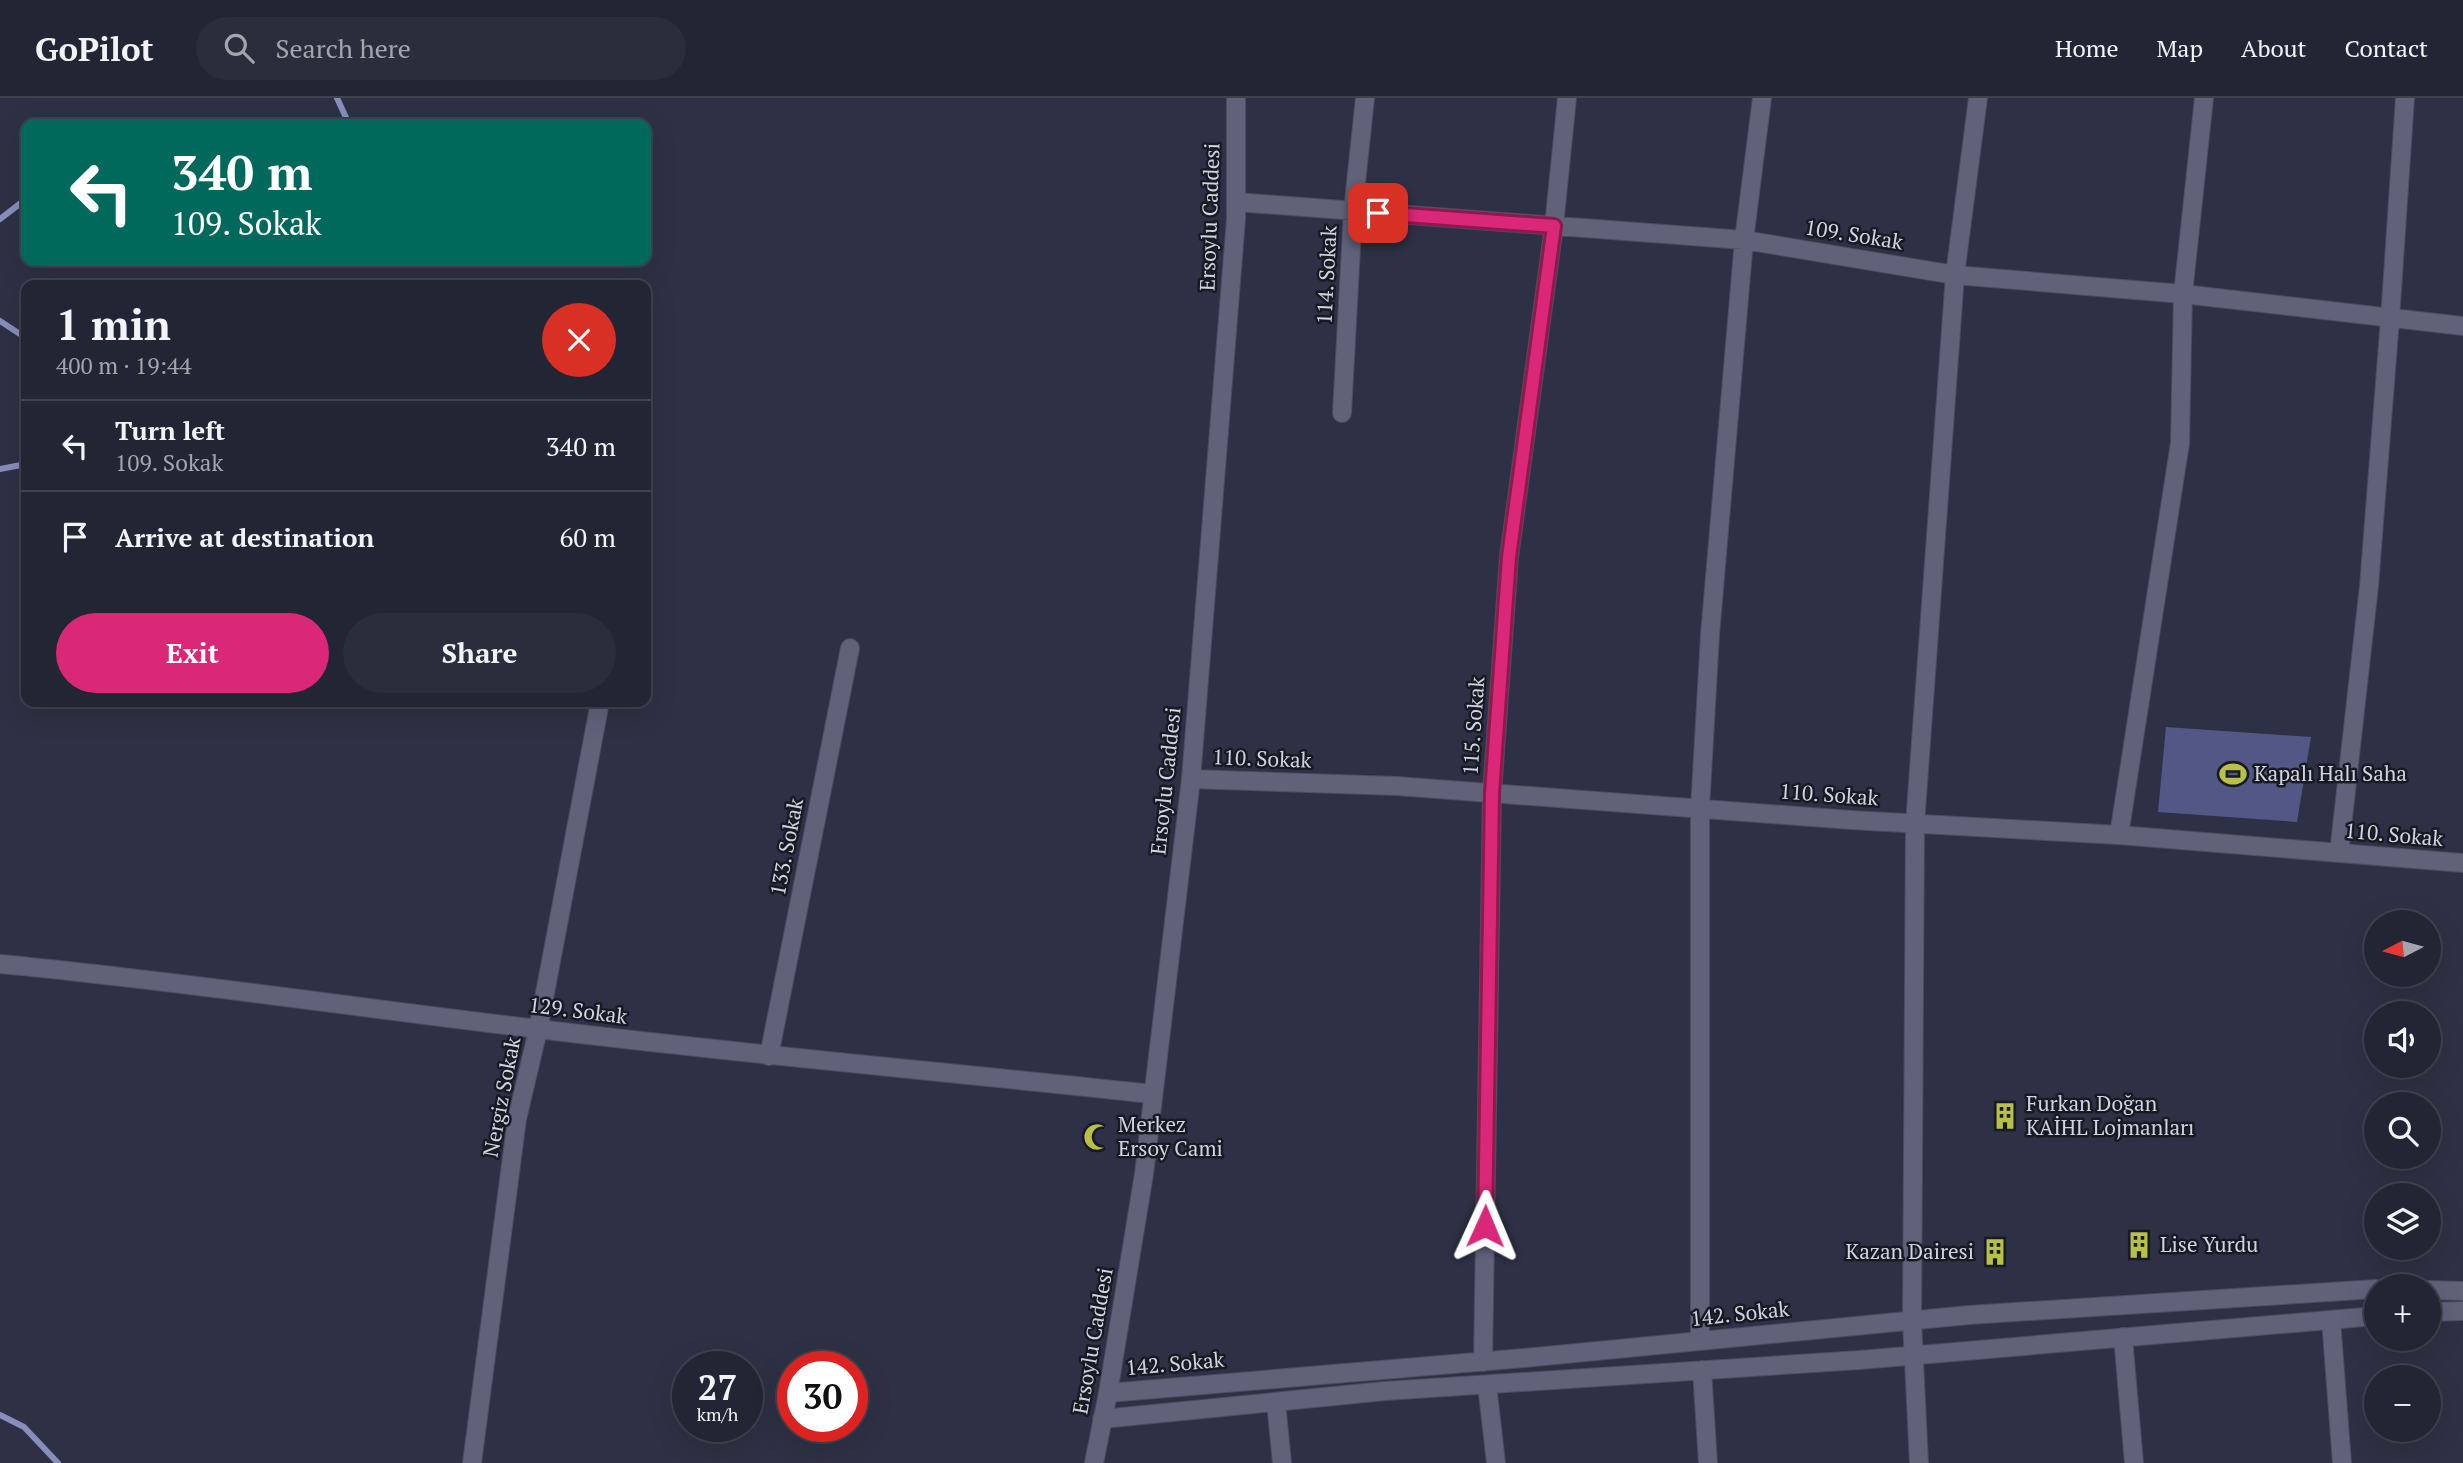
<!DOCTYPE html>
<meta charset="utf-8">
<style>
:root{--surface:#222534;--page:#2a2d3c;--text:#f1f3f6;--muted:#a2a5ac;--line:#3f424f;--accent:#db2777}
body{margin:0;font-family:"PT Serif",serif;background:var(--page);color:var(--text);height:100vh;display:flex;flex-direction:column;font-size:26px;white-space:nowrap}
*{box-sizing:border-box;margin:0}
p{font-size:23px;color:var(--muted)}
.icon{flex:none;width:38px;height:38px;fill:none;stroke:currentColor;stroke-width:2;stroke-linecap:round;stroke-linejoin:round}
.map{position:relative;flex:1;overflow:hidden}
.drawer{position:absolute;left:21px;top:182px;width:630px;height:427px;display:flex;flex-direction:column;background:var(--surface);border-radius:14px;box-shadow:0 7px 28px #0002,0 0 0 2px var(--line)}
.drawer>*{flex:none}
.hud{position:absolute;left:21px;top:21px;width:630px;height:147px;border-radius:14px;box-shadow:0 7px 28px #0002,0 0 0 2px var(--line);background:#00695c;color:#fff;overflow:hidden}
.needle{width:46px;rotate:264deg}
.buttons{position:absolute;left:2364px;top:812px;display:grid;gap:14px}
.buttons a{display:grid;place-items:center;width:77px;height:77px;border-radius:50%;background:var(--surface);box-shadow:0 7px 28px #0002,0 0 0 2px var(--line);font-size:35px}
.speed{position:absolute;left:672px;top:1253px;display:flex;gap:14px;font-size:35px;font-weight:700;text-align:center}
.speed>*{display:grid;place-content:center;width:91px;height:91px;border-radius:50%;background:var(--surface);box-shadow:0 7px 28px #0002,0 0 0 2px var(--line);line-height:1}
.speed small{font-size:18px;font-weight:400}
.speed .limit{border:10px solid #d22;background:#fff;color:#111}
.pin{position:absolute;display:grid;place-items:center;width:60px;height:60px;color:#fff;margin:-30px;border-radius:14px;box-shadow:0 4px 10px #0006}
.me{position:absolute;width:77px;margin:-38px;rotate:1deg;stroke-linejoin:round;filter:drop-shadow(0 0 5px #0008)}
.turn{display:flex;align-items:center;gap:24px;height:147px;padding:0 35px;font-size:32px}
.turn .icon{width:91px;height:91px;stroke-width:2.5}
.turn b{display:block;font-size:49px;line-height:60px}
.round{display:grid;place-items:center;flex:none;width:74px;height:74px;border-radius:37px;background:var(--page)}
.headline{display:flex;align-items:center;justify-content:space-between;height:119px;padding:0 35px}
h1{font-size:42px;font-weight:800;line-height:52px}
.cta{display:flex;gap:14px;margin-top:auto;padding:14px 35px}
.cta a{flex:1;height:80px;border-radius:42px;background:var(--accent);color:#fff;font-size:28px;font-weight:800;line-height:80px;text-align:center}
.cta a+a{background:var(--page);color:var(--text)}
ul{padding:0;list-style:none}
li{display:flex;align-items:center;gap:21px;height:91px;padding:0 35px;border-top:2px solid var(--line)}
li div{flex:1}
li b{display:block;font-size:26px}
li em{font-style:normal}
header{display:flex;align-items:center;gap:42px;box-sizing:border-box;height:98px;padding:0 35px;background:var(--surface);border-bottom:2px solid var(--line)}
header strong{font-size:33px}
nav{display:flex;gap:38px;margin-inline-start:auto;font-size:24px}
.search{width:490px;height:63px;background:var(--page);display:flex;align-items:center;gap:18px;box-sizing:border-box;padding:0 24px;border-radius:38px;color:var(--muted);font-size:26px}
.map>svg:first-child{display:block}
.green{fill:#525785}
.lines{fill:none;stroke-linecap:round;stroke-linejoin:round}
.stream{stroke:#888dbb;stroke-width:6}
.street-casing{stroke:#4b4d5e;stroke-width:20}
.secondary-casing{stroke:#4b4d5e;stroke-width:20}
.street{stroke:#5f6279;stroke-width:18}
.secondary{stroke:#5f6279;stroke-width:18}
.route-casing{stroke:#8e194d;stroke-width:18}
.route{stroke:#db2777;stroke-width:12}
.labels{text-anchor:middle;stroke-width:5;stroke-linejoin:round;paint-order:stroke}
.street-label{font-size:21px;fill:#d1d3e0;stroke:#181a23}
.poi-label{font-size:21px;fill:#d1d3e0;stroke:#181a23;text-anchor:start}
</style>
<header>
<strong>GoPilot</strong>
<div class="search"><svg class="icon" aria-label="search" viewBox="0 0 24 24"><circle cx="10" cy="10" r="6"/><path d="M15 15l6 6"/></svg>Search here</div>
<nav><a>Home</a><a>Map</a><a>About</a><a>Contact</a></nav>
</header>
<div class="map">
<svg width="2463" height="1365" viewBox="0 0 2463 1365">
<rect width="100%" height="100%" fill="#2e3145"/>
<!-- green -->
<path class="green" d="M2166 629 2311 639 2297 724 2158 714Z"/>
<g class="lines">
<!-- stream -->
<path class="stream" d="M337 0 349 26
M0 121 26 101
M0 223 26 240
M0 371 26 366
M0 1317 24 1329 58 1365"/>
<defs>
<path id="street" d="M1236 104 1744 142 1955 177 2183 196 2463 228
M1342 315 1353 113 1365 0
M1191 681 1397 688 1851 722 2119 737 2463 765
M2119 737 2180 345 2183 196 2204 0
M2339 755 2369 488 2390 221 2405 0
M0 866C180 883 359 910 538 931 742 956 948 974 1152 996
M769 958 850 550
M2429 1192 2463 1193
M2429 1214 2463 1213
M2331 1222 2342 1365
M2123 1239 2134 1365
M1700 1243V711L1710 537 1744 142 1762 0
M1483 1264 1492 695 1509 459 1554 128 1567 0
M1702 1272 1708 1365
M1487 1287 1496 1365
M1108 1295 1524 1260 1969 1217 2376 1191
M1276 1304 1282 1365
M1102 1321 1385 1293 1860 1262 2376 1218
M472 1365 517 1021 538 932 600 604
M1919 1365 1912 1223 1915 726 1955 177 1978 0"/>
<path id="secondary" d="M1094 1365 1108 1295 1144 1076 1191 681 1236 121V0"/>
</defs>
<!-- street casing -->
<use href="#street" class="street-casing"/>
<!-- secondary casing -->
<use href="#secondary" class="secondary-casing"/>
<!-- street -->
<use href="#street" class="street"/>
<!-- secondary -->
<use href="#secondary" class="secondary"/>
</g>
<g class="lines">
<defs>
<path id="route" d="M1378 115 1554 128 1509 459 1492 695 1485 1128"/>
</defs>
<!-- route casing -->
<use href="#route" class="route-casing"/>
<!-- route -->
<use href="#route" class="route"/>
</g>
<!-- icons -->
<defs>
<symbol id="stadium-bare" viewBox="-9 -9 18 18"><path d="M0-5a6.5 5 0 1 0 0 10a6.5 5 0 1 0 0-10ZM-3.5-1.8h7v3.6h-7Z" fill="#b9c046" stroke="#181a23" stroke-width="2.5" paint-order="stroke"/></symbol>
<symbol id="building-bare" viewBox="-9 -9 18 18"><path d="M-4-6H4V6H1V3H-1V6H-4ZM-2.5-4.3h1.7v1.8h-1.7ZM.8-4.3h1.7v1.8H.8ZM-2.5-1h1.7V.8h-1.7ZM.8-1h1.7V.8H.8Z" fill="#b9c046" stroke="#181a23" stroke-width="2.5" paint-order="stroke"/></symbol>
<symbol id="mosque-bare" viewBox="-9 -9 18 18"><path d="M3.5-4.9A6 6 0 1 0 3.5 4.9A5 5 0 1 1 3.5-4.9Z" fill="#b9c046" stroke="#181a23" stroke-width="2.5" paint-order="stroke"/></symbol>
</defs>
<g fill-rule="evenodd">
<use href="#stadium-bare" x="2214" y="657" width="38" height="38"/>
<use href="#building-bare" x="1986" y="999" width="38" height="38"/>
<use href="#mosque-bare" x="1078" y="1020" width="38" height="38"/>
<use href="#building-bare" x="2120" y="1128" width="38" height="38"/>
<use href="#building-bare" x="1976" y="1135" width="38" height="38"/>
</g>
<g class="labels">
<!-- street labels -->
<g class="street-label">
<text transform="translate(1210 119) rotate(-88)" y="7">Ersoylu Caddesi</text>
<text transform="translate(1854 137) rotate(9)" y="7">109. Sokak</text>
<text transform="translate(1327 177) rotate(-87)" y="7">114. Sokak</text>
<text transform="translate(1474 628) rotate(-86)" y="7">115. Sokak</text>
<text transform="translate(1262 661) rotate(2)" y="7">110. Sokak</text>
<text transform="translate(1166 683) rotate(-84)" y="7">Ersoylu Caddesi</text>
<text transform="translate(1829 697) rotate(4)" y="7">110. Sokak</text>
<text transform="translate(2394 737) rotate(5)" y="7">110. Sokak</text>
<text transform="translate(787 749) rotate(-79)" y="7">133. Sokak</text>
<text transform="translate(578 913) rotate(7)" y="7">129. Sokak</text>
<text transform="translate(502 999) rotate(-79)" y="7">Nergiz Sokak</text>
<text transform="translate(1740 1216) rotate(-6)" y="7">142. Sokak</text>
<text transform="translate(1093 1243) rotate(-80)" y="7">Ersoylu Caddesi</text>
<text transform="translate(1175 1266) rotate(-5)" y="7">142. Sokak</text>
</g>
<!-- poi labels -->
<g class="poi-label">
<text x="2254" y="683">Kapalı Halı Saha</text>
<text x="2026" y="1013">Furkan Doğan<tspan x="2026" dy="24">KAİHL Lojmanları</tspan></text>
<text x="1118" y="1034">Merkez<tspan x="1118" dy="24">Ersoy Cami</tspan></text>
<text x="2160" y="1154">Lise Yurdu</text>
<text x="1974" y="1161" text-anchor="end">Kazan Dairesi</text>
</g>
</g>
</svg>
<div class="buttons">
<a><svg class="needle" viewBox="-14 -14 28 28"><path d="M0-13l5 13h-10z" fill="#e53935"/><path d="M0 13l5-13h-10z" fill="#a2a5ac"/></svg></a>
<a><svg class="icon" aria-label="sound" viewBox="0 0 24 24"><path d="M4 9h4l5-4v14l-5-4H4zM17 9q2 3 0 6"/></svg></a>
<a><svg class="icon" aria-label="search" viewBox="0 0 24 24"><circle cx="10" cy="10" r="6"/><path d="M15 15l6 6"/></svg></a>
<a><svg class="icon" aria-label="layers" viewBox="0 0 24 24"><path d="M12 4l9 5-9 5-9-5zM3 14l9 5 9-5"/></svg></a>
<a>+</a>
<a>−</a>
</div>
<div class="speed"><div>27<small>km/h</small></div><div class="limit">30</div></div>
<div class="pin" style="left:1378px;top:115px;background:#d93025"><svg class="icon" aria-label="arrive" viewBox="0 0 24 24"><path d="M6 21V4h12l-3 4 3 4H6"/></svg></div>
<svg class="me" style="left:1485px;top:1128px" viewBox="-20 -20 40 40"><path d="M0-17L14 15 0 8-14 15z" fill="#db2777" stroke="#fff" stroke-width="4"/></svg>
<div class="hud">
<div class="turn"><svg class="icon" aria-label="left" viewBox="0 0 24 24"><path d="M17 20v-9H6M10 6l-5 5 5 5"/></svg><div><b>340 m</b>109. Sokak</div></div>
</div>
<section class="drawer">
<div class="headline"><div><h1>1 min</h1><p>400 m · 19:44</p></div><a class="round" style="background:#d93025;color:#fff"><svg class="icon" aria-label="close" viewBox="0 0 24 24"><path d="M6 6l12 12M18 6L6 18"/></svg></a></div>
<ul>
<li><svg class="icon" aria-label="left" viewBox="0 0 24 24"><path d="M17 20v-9H6M10 6l-5 5 5 5"/></svg><div><b>Turn left</b><p>109. Sokak</p></div><em>340 m</em></li>
<li><svg class="icon" aria-label="arrive" viewBox="0 0 24 24"><path d="M6 21V4h12l-3 4 3 4H6"/></svg><div><b>Arrive at destination</b></div><em>60 m</em></li>
</ul>
<div class="cta"><a>Exit</a><a>Share</a></div>
</section>
</div>
